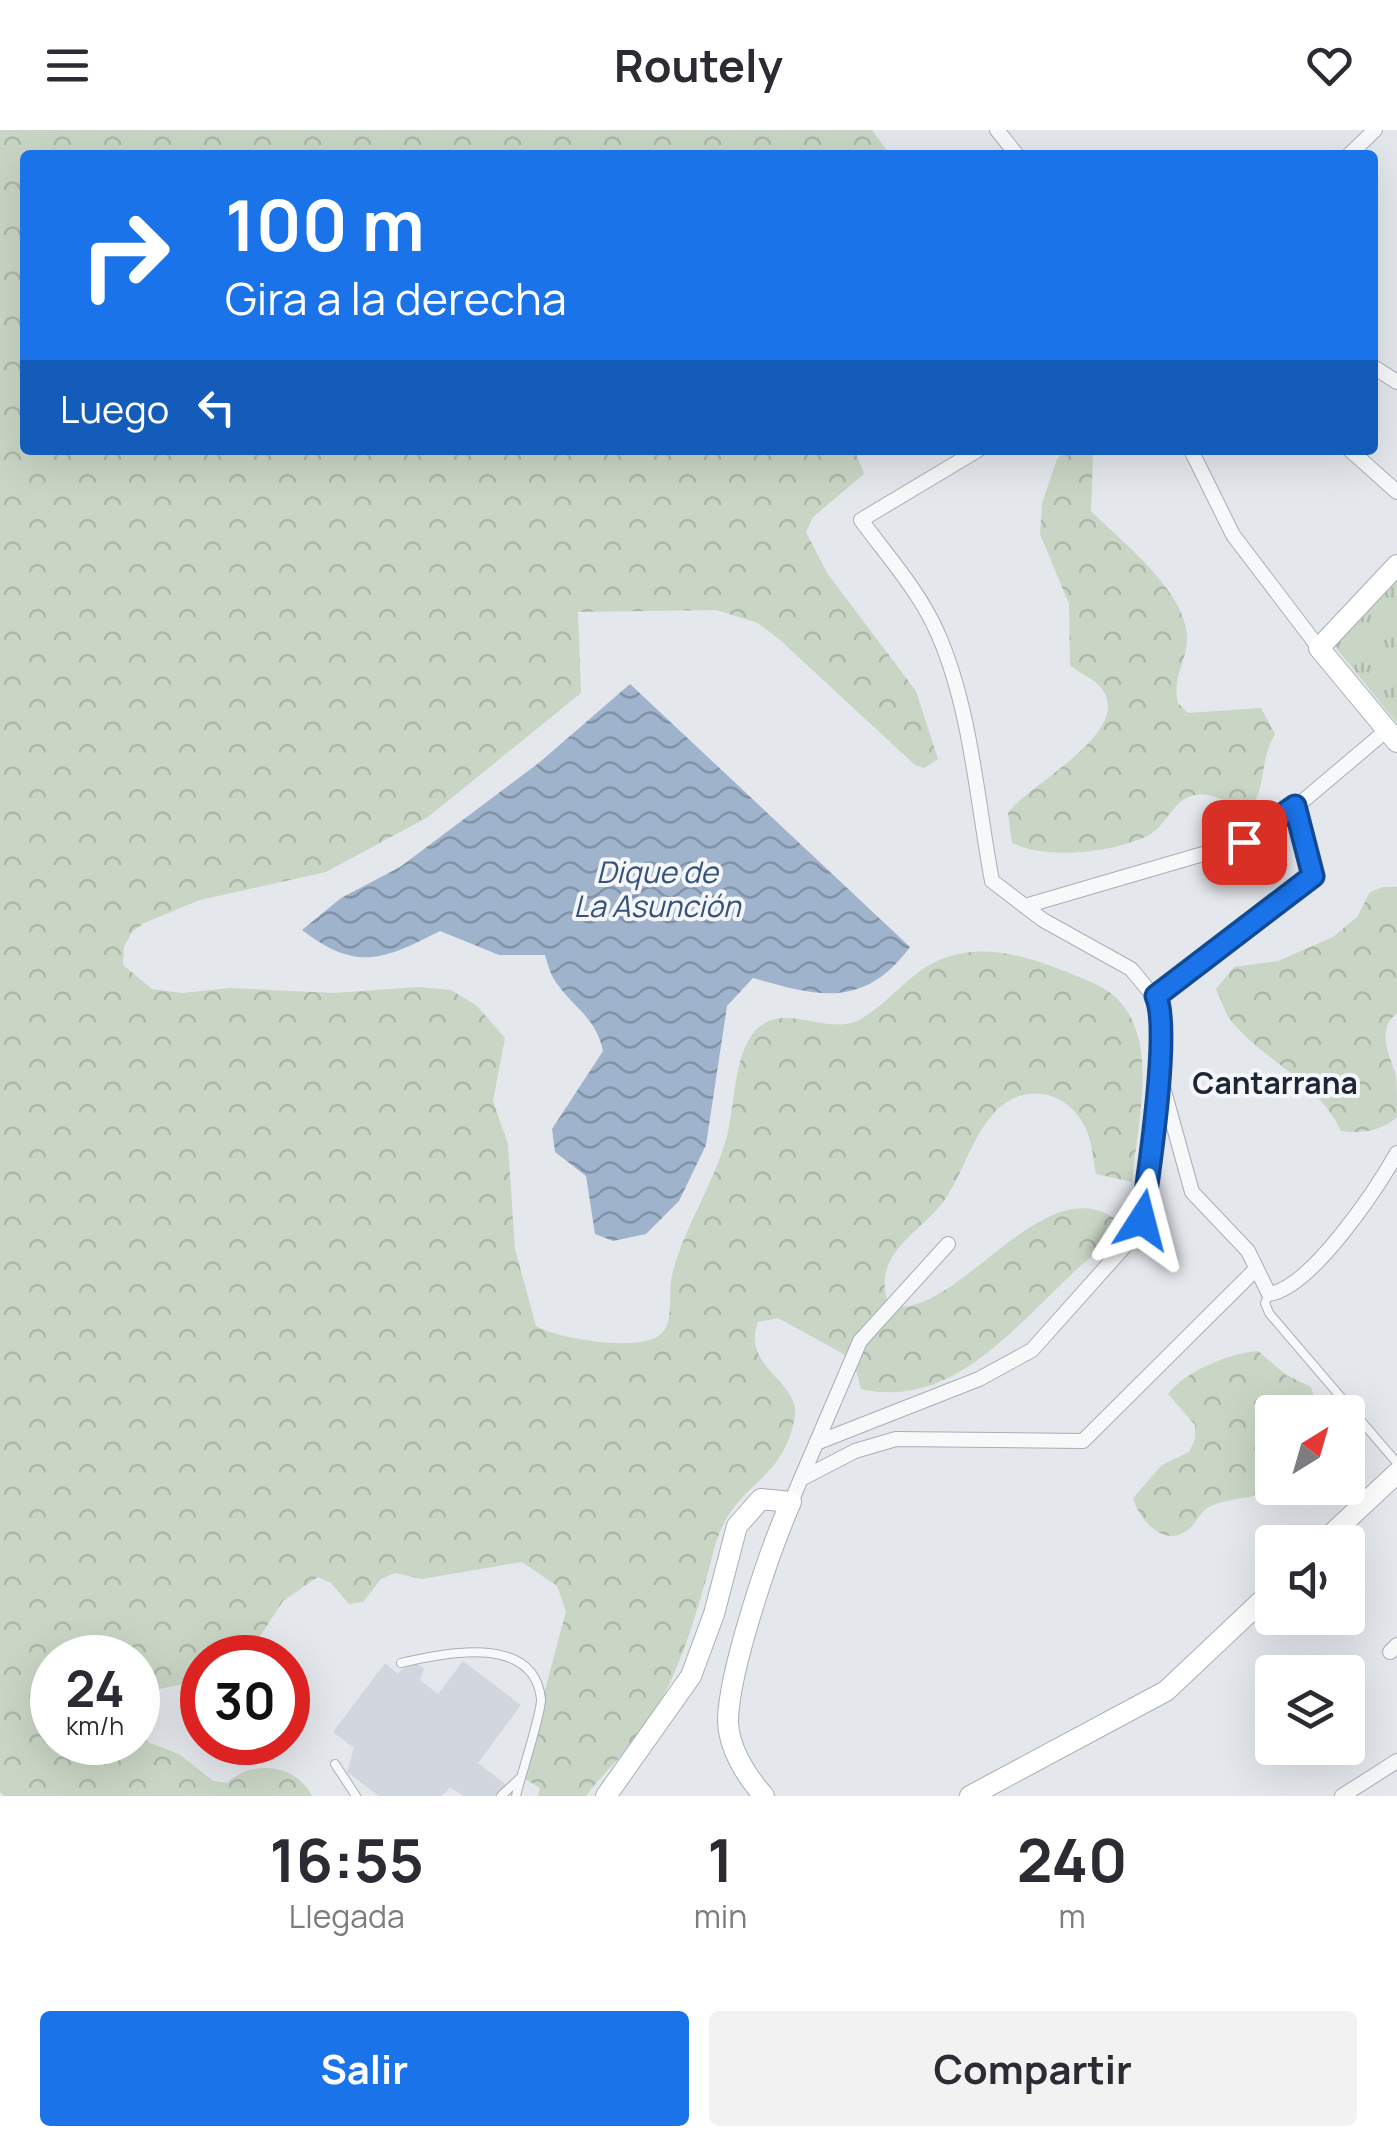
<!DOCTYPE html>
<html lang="es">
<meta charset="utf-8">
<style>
:root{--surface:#fff;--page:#f2f2f3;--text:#2b2b33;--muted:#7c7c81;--accent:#1a73e8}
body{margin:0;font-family:Manrope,sans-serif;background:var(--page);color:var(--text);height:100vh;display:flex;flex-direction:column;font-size:38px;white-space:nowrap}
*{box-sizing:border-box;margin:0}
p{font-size:32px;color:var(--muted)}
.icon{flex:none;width:55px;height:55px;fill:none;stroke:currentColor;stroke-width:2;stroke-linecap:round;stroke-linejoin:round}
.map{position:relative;height:1666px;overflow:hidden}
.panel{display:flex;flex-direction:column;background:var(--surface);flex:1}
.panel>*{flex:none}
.banner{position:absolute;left:20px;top:20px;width:1358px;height:305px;border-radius:10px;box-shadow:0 10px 40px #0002;background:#1a73e8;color:#fff;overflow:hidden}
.needle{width:65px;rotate:37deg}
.tools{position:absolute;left:1255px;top:1265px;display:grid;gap:20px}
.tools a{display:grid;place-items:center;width:110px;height:110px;border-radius:10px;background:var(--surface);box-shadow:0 10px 40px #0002;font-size:50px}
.speed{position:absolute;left:30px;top:1505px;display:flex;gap:20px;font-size:50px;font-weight:700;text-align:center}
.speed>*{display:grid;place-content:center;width:130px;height:130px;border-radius:50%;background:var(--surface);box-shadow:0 10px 40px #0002;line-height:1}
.speed small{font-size:25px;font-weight:400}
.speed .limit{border:15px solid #d22;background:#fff;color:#111}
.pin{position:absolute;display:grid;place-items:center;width:85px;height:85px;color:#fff;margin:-42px;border-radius:20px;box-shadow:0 5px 15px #0006}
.me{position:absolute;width:110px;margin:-55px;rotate:9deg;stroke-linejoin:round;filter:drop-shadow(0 0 8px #0008)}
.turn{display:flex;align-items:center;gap:35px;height:210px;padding:0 40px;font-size:45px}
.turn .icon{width:130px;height:130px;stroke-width:2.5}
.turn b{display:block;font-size:70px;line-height:85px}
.then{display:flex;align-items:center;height:95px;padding:0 40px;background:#0003;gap:20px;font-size:38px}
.eta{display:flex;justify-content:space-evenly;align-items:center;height:170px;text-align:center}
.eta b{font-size:60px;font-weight:700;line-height:70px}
.cta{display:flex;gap:20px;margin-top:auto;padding:20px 40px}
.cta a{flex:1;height:115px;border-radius:10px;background:var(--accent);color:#fff;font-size:40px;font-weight:700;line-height:115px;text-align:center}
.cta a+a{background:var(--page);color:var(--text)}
header{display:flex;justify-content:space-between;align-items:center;height:130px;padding:0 40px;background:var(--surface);font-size:45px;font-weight:700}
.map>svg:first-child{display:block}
.built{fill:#d2d6de}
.forest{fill:url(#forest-crowns)}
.park{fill:url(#park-tufts)}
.water{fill:url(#water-waves)}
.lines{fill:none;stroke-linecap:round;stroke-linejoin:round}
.lane-casing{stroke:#a9aeb7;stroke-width:10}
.street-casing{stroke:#a9aeb7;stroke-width:16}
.secondary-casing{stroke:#a9aeb7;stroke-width:22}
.lane{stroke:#f7f8fa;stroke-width:8}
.street{stroke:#f7f8fa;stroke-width:14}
.secondary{stroke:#fff;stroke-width:20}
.route-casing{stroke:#114b97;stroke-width:25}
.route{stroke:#1a73e8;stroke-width:18}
.labels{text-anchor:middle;stroke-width:8;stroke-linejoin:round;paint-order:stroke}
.water-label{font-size:30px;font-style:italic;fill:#34527a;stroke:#f4f6f9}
.neighbourhood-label{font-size:30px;font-weight:bold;fill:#1d2536;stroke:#f4f6f9}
</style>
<header><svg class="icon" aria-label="menu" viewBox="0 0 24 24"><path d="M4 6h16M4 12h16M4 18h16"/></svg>Routely<svg class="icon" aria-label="heart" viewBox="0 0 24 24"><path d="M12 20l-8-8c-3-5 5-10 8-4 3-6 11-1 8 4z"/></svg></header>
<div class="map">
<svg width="1397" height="1666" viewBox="0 0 1397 1666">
<defs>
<pattern id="forest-crowns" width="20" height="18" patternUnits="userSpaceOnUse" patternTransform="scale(2.5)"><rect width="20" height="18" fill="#c9d6c5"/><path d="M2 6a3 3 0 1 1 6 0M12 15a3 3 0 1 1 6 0" fill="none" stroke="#adb8ab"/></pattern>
<pattern id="park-tufts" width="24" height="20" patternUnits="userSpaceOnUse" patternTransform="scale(2.5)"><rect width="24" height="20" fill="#c9d6c5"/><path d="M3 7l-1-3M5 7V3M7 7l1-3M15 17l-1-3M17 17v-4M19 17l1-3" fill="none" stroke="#adb8ab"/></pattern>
<pattern id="water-waves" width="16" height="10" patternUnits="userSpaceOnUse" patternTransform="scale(2.5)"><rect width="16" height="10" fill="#9fb4cc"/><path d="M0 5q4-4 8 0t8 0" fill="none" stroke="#8293a7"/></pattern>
</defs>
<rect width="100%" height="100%" fill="#e4e7ec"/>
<!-- built -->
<path class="built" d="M411 1529 424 1539 420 1550 438 1564 463 1531 521 1575 478 1633 508 1656 500 1666H463L450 1657 442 1666H379L347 1642 354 1618 333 1602 385 1533 398 1544Z"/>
<!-- forest -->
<path class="forest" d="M0 0H872L890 25H25V320H855L864 344 813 387 806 402 827 443 916 561 938 629 924 638 915 635 780 510 758 493 716 480 578 482 581 563 428 687 326 742 200 770 144 793 132 802 124 817 123 835 152 859 182 863 230 858 333 863 419 857 451 860 477 876 505 908 493 971 508 1014 515 1119 536 1196C559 1209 629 1220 655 1208 677 1198 667 1165 672 1146 684 1095 718 1049 729 997 735 968 735 918 759 897 788 873 829 907 861 889 883 876 900 856 920 841 975 802 1038 830 1093 853 1168 885 1137 989 1132 1052L1096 1044C1093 1029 1092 1012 1086 999 1068 960 1023 951 994 983 973 1006 965 1037 949 1063 927 1102 868 1120 889 1176 957 1191 1040 1039 1114 1088L1116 1096 1110 1112C1034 1166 968 1283 861 1259L854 1233 840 1222 778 1188 758 1192C741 1236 799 1252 795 1285 786 1344 747 1351 725 1391 714 1410 711 1436 704 1456 692 1499 676 1546 654 1584 637 1614 606 1638 586 1666H538L540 1658 522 1647 566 1481 557 1456 522 1432 422 1449 395 1443 381 1449 363 1472 349 1474 331 1453 318 1447 283 1471 251 1520 240 1527 202 1528V1550L145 1562 138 1572V1528H52V1612H138V1600L150 1613 179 1624 213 1651 227 1653C251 1629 297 1634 312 1666H4L0 1662Z
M1065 320 1093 325 1091 381C1122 412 1183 459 1187 504 1189 530 1171 546 1178 573L1188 583 1261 578 1275 604C1261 627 1266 650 1254 673L1239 678C1226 671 1210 662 1195 665 1173 669 1167 695 1149 705 1114 723 1046 730 1012 713L1008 683C1027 655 1126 607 1105 564 1099 550 1081 545 1070 535L1069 474 1040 404 1042 373 1057 329Z
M1383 757H1397V883C1376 900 1389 924 1396 945 1397 957 1397 974 1397 987 1382 1001 1361 1004 1341 1001 1316 948 1263 932 1229 888 1224 881 1221 868 1216 859L1234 837 1278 831 1333 807 1357 787 1370 762Z
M1258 1221 1286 1245 1311 1257 1319 1282H1272L1276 1359C1255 1369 1234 1367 1213 1375 1199 1380 1197 1395 1185 1402 1162 1417 1138 1387 1133 1368L1162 1335 1189 1322 1195 1309V1295L1168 1264C1186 1241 1229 1223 1258 1221Z"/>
<!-- park -->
<path class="park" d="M1397 435V591L1396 592 1328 508Z"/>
<!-- water -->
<path class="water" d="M630 554 910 817C864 879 818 867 753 848L727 876 706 1015 679 1071 646 1104 613 1111 595 1104 586 1046 555 1022 552 999 603 921C596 888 576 880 558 855 551 847 548 835 545 825H499L440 801C383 830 357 842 302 800L341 768 400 737 540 632Z"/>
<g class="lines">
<defs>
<path id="lane" d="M1269 1164 1265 1173 1269 1183 1397 1333
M401 1533C442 1523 534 1503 541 1569 542 1582 520 1648 516 1666
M335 1634 356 1666
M501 1666 519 1649"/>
<path id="street" d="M997 0 1017 25
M1349 25 1375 0
M1372 236 1397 252
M1191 320 1233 405 1319 518
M1350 320 1397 362
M1025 776 1244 712 1284 687 1387 600
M1156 866 1313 747 1295 676
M1161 950 1192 1062 1248 1121 1269 1164C1311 1158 1376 1060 1397 1023
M816 1313 979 1249 1032 1220 1140 1099 1159 945 1160 874 1131 839 1043 790 992 751C977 671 971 579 938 504 920 462 888 427 861 390L978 320
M801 1349 855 1321 896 1309 1083 1311 1255 1140
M791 1372 860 1211 948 1114
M1390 1522 1397 1515
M1342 1666 1397 1631"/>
<path id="secondary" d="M1397 435 1319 518 1397 612
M1323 1412 1397 1343
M606 1666 691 1546 714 1484 737 1396 761 1369 791 1372C770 1419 729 1540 728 1590 728 1618 747 1647 764 1666
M970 1666 1166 1561 1272 1461"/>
</defs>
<!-- lane casing -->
<use href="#lane" class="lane-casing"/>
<!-- street casing -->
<use href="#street" class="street-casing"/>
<!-- secondary casing -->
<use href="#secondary" class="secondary-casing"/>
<!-- lane -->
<use href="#lane" class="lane"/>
<!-- street -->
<use href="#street" class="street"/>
<!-- secondary -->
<use href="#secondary" class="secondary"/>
</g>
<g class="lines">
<defs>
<path id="route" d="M1142 1090C1148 1048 1171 899 1156 866L1313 746 1295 676 1244 712"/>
</defs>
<!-- route casing -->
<use href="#route" class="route-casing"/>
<!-- route -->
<use href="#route" class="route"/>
</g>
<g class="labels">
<!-- water labels -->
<g class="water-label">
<text x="657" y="753">Dique de<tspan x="657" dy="34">La Asunción</tspan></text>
</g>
<!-- neighbourhood labels -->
<g class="neighbourhood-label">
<text x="1275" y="964">Cantarrana</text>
</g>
</g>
</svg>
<div class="tools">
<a><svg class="needle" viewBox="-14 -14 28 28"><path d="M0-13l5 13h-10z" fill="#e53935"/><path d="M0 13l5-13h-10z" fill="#7c7c81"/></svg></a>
<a><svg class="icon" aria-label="sound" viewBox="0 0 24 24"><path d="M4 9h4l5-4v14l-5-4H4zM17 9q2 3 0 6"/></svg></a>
<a><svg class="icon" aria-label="layers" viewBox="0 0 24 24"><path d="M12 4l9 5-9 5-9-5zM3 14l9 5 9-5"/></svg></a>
</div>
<div class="speed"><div>24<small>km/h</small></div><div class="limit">30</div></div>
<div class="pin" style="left:1244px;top:712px;background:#d93025"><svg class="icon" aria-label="arrive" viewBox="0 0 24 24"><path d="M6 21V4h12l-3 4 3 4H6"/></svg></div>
<svg class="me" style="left:1142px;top:1090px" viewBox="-20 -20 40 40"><path d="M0-17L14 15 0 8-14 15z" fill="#1a73e8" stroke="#fff" stroke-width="4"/></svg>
<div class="banner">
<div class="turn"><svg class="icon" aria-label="right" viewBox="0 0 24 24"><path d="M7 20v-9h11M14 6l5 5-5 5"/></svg><div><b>100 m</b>Gira a la derecha</div></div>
<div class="then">Luego<svg class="icon" aria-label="left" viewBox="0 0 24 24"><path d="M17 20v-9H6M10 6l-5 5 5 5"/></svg></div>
</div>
</div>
<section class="panel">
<div class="eta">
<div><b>16:55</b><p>Llegada</p></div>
<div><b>1</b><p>min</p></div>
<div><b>240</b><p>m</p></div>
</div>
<div class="cta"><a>Salir</a><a>Compartir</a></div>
</section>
